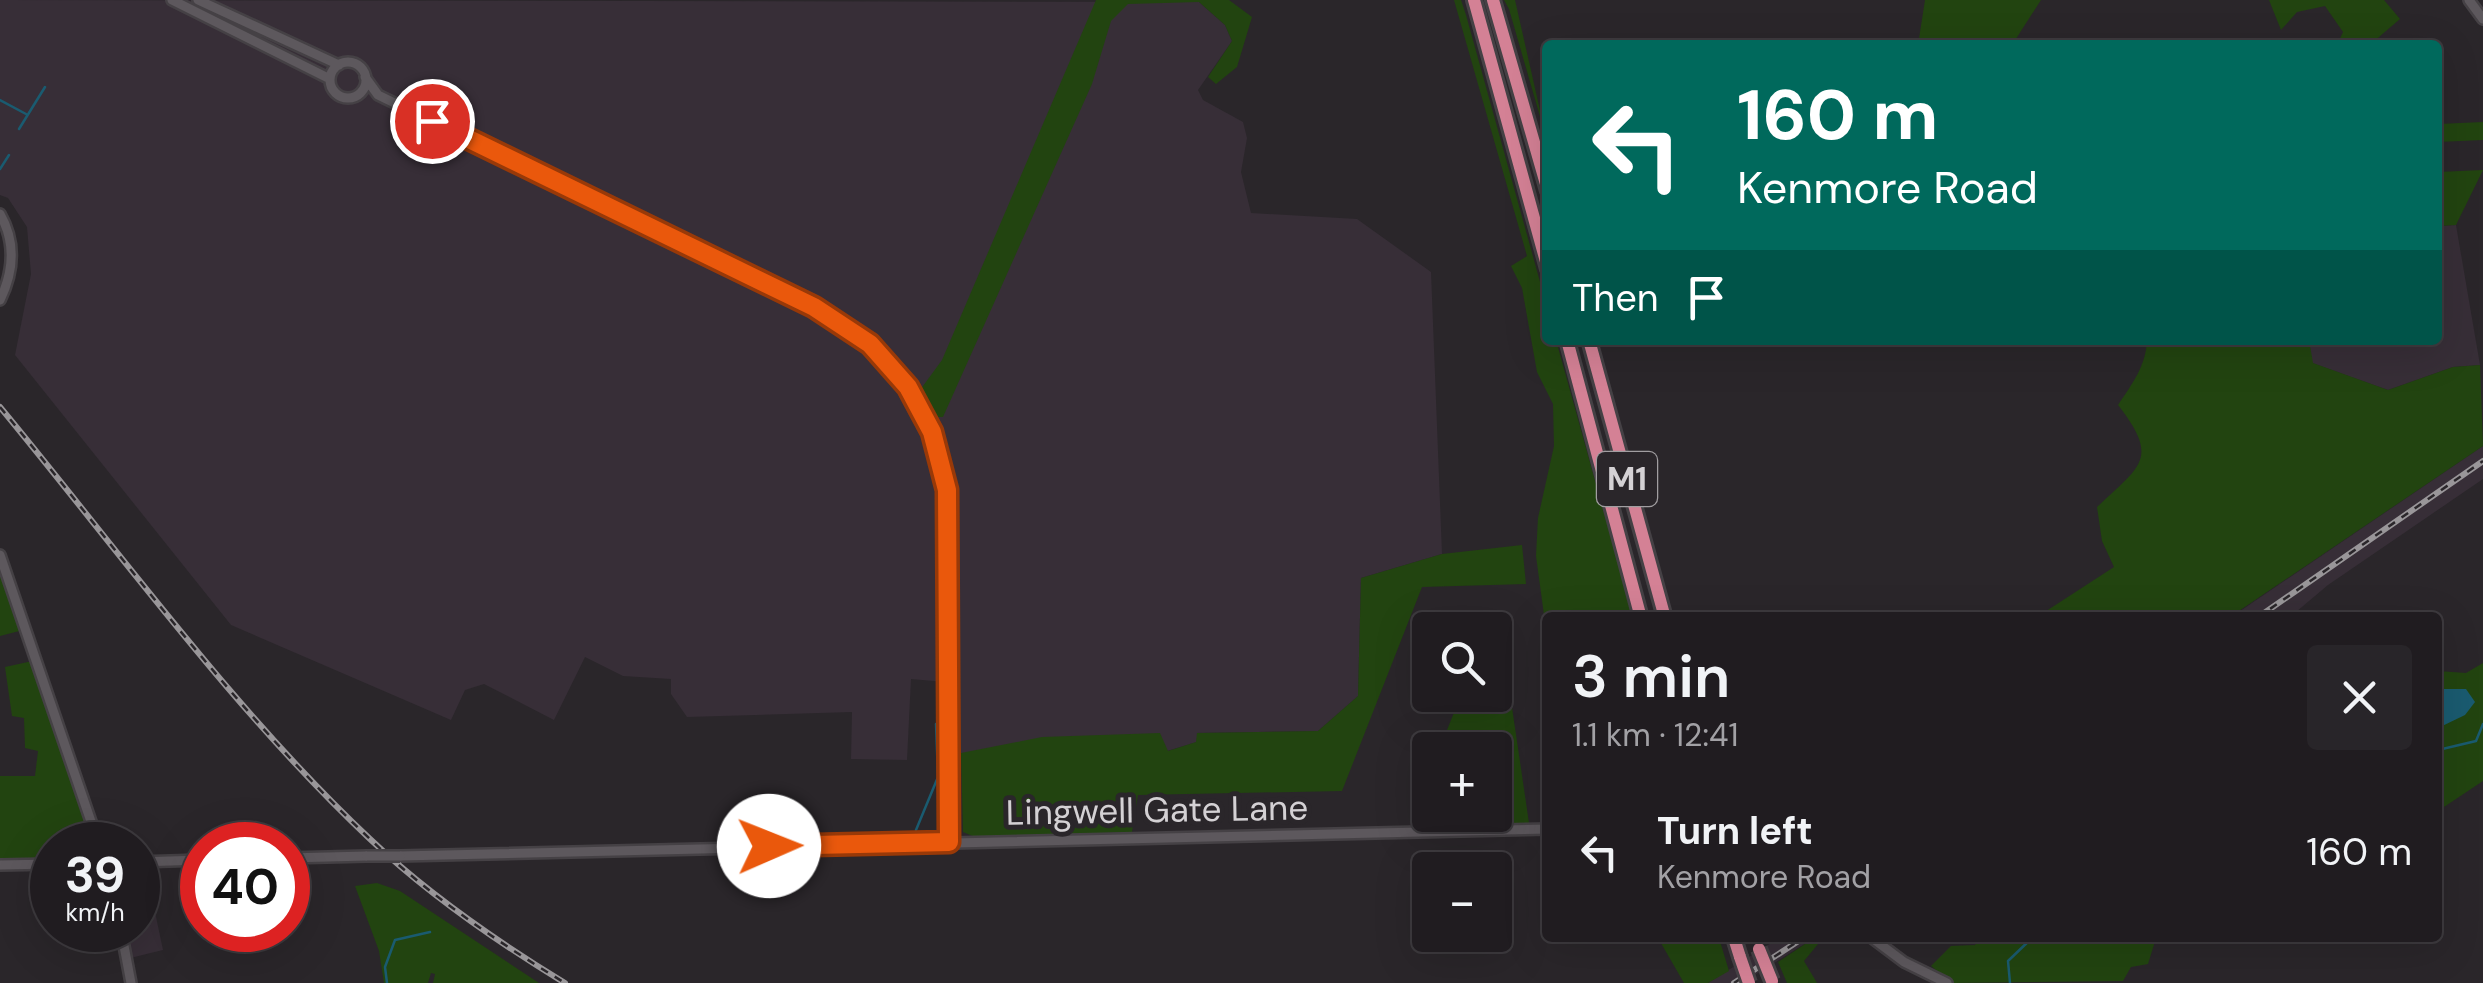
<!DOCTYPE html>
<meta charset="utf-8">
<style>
:root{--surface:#201c20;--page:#282529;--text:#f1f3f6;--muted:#a2a1a5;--line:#3d3a3e}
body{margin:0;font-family:"DM Sans",sans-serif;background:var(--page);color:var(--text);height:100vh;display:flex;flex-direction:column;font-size:38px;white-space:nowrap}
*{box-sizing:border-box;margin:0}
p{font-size:32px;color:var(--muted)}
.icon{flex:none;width:55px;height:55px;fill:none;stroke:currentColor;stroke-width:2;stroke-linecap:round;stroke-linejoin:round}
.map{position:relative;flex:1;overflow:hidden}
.panel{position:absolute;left:1542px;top:612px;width:900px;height:330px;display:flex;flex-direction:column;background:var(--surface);border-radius:10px;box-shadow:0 10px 40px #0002,0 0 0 2px var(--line)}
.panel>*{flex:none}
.top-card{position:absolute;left:1542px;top:40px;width:900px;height:305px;border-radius:10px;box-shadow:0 10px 40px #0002,0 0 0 2px var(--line);background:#00695c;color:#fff;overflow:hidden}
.controls{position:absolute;left:1412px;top:612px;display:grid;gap:20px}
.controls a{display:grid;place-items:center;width:100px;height:100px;border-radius:10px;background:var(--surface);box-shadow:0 10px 40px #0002,0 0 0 2px var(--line);font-size:50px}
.speed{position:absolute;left:30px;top:822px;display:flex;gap:20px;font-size:50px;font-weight:700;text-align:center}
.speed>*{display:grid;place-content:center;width:130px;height:130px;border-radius:50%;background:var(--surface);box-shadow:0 10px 40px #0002,0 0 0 2px var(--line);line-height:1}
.speed small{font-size:25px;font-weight:400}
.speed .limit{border:15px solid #d22;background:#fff;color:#111}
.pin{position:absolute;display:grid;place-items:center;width:85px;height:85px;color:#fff;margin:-42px;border:5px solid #fff;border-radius:50%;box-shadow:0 2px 10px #0007}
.me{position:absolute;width:110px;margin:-55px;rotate:89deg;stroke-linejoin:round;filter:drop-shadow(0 0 8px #0008)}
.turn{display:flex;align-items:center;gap:35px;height:210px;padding:0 30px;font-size:45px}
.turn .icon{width:130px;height:130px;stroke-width:2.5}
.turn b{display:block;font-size:70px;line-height:85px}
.then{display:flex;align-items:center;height:95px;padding:0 30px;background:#0003;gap:20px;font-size:38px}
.round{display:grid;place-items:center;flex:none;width:105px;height:105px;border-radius:10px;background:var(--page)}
.headline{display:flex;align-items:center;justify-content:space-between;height:170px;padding:0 30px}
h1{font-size:60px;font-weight:600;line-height:75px}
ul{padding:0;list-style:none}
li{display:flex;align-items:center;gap:30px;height:140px;padding:0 30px}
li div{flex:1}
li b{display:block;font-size:38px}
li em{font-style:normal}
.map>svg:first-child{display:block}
.built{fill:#372e37}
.green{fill:#224410}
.water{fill:#1a5b70}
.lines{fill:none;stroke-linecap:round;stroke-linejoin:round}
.stream{stroke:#1a5b70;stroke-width:2.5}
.tertiary-casing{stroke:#454145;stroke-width:14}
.motorway-casing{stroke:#454145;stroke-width:18}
.tertiary{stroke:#5d585d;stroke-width:9}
.motorway{stroke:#d48195;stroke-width:12}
.rail-casing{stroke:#999699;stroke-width:6}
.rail{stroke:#2a262a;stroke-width:2.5;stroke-dasharray:8;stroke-linecap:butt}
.tertiary-bridge-casing{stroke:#454145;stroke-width:14;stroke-linecap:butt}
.motorway-bridge-casing{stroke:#454145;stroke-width:18;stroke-linecap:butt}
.tertiary-bridge{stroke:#5d585d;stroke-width:9}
.motorway-bridge{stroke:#d48195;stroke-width:12}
.route-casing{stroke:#983908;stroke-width:25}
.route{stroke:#ea580c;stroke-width:18}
.labels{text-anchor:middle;stroke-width:10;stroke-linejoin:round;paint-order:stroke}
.shield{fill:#2a262a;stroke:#a19ea1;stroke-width:2.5}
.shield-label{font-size:32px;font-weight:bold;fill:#d4d1d4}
.street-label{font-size:35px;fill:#d4d1d4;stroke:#2a262a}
</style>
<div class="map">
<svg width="2483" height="983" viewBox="0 0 2483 983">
<rect width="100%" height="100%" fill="#2a262a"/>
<!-- built -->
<path class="built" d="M0 0 1199 2 1225 25 1232 41 1198 90 1203 100 1243 122 1247 138 1241 172 1251 213 1357 219 1431 272 1442 554 1361 578 1358 696 1318 731 1197 733V742L1167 751 944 754 945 682 911 679 907 760 851 759 852 712 687 717 671 694V679L623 676 585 657 554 720 484 684 465 690 451 720 231 625 15 355 31 274 27 227 8 198 0 195Z
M2456 225 2480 365 2453 367 2388 390 2312 363 2309 340H2438V226Z
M2483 446V479L2328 585 2290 617 2230 618Z
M151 893 163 950 126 959 121 930H138V894Z
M1779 938H1814L1742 983H1708Z"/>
<!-- green -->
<path class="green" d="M1096 0H1229L1252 17 1237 67 1216 84 1208 77 1232 41 1225 25 1199 2 1128 4 1111 21 1092 84 943 417H925L920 390 942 360Z
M1454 0H1461L1466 15 1547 307 1548 340H1556L1633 617 1544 615 1536 556 1538 518 1554 446 1553 404 1537 372 1522 288 1511 266 1527 256Z
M1504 0H1515L1547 141 1509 9Z
M1925 0H2041L2012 45H1918Z
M2269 0H2384L2400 19 2372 43 2337 45 2343 32 2325 6 2297 12 2281 30Z
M2483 122V140L2438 142V124Z
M2483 170 2456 225 2438 226V172Z
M2147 340H2309L2313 363 2388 390 2453 367 2480 365 2483 446 2230 617H2037L2114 567 2102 541 2097 507C2141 465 2160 459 2118 405 2132 384 2146 366 2147 340Z
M1522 545 1526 584 1422 587 1342 791 1138 795 1132 832 975 837 963 832 961 753 1042 737 1160 733 1168 751 1196 742 1197 733 1318 731 1358 696 1361 578 1442 554Z
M0 555 27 629 0 636Z
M37 660 99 845H52V864L0 865V776H35L38 751 25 748 24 718 12 716 5 667Z
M2483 663V781L2438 811V671L2466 673Z
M1495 687H1509L1529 823H1467L1466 815H1495V750H1439L1461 695H1495Z
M377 883 400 891 539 983H433L435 974 431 973 428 983H384L379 951 355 886Z
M1658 938H1719L1729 971 1708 983H1684Z
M1814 938H1823L1804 961 1817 983H1787L1778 962Z
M1979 938H2156L2148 964 2131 967 2123 981 1952 983 1931 966 1951 946 1975 945Z"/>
<!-- water -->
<path class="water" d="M2438 689H2466L2475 702 2465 715 2438 728Z"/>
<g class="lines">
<!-- stream -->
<path class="stream" d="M0 100 26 114
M19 129 45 87
M0 169 9 155
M2438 750 2476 741 2483 724
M916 830 938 777 936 724
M387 983 385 967 395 940 430 932
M2010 983 2008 961 2032 938"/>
<defs>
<path id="tertiary" d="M172 0 330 79
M198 0 339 65
M2469 0 2483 19
M330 80a18 18 0 1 1 36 0a18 18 0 1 1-36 0Z
M365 77 378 95 814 307 891 364 921 407 947 490 949 842
M0 214C16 242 14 271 0 300
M0 555 99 845
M400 856 1548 829
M288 858 367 856
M138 862 202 860
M0 865 52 864
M121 930 131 983
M1872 938 1904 962 1947 983"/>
<path id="motorway" d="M1474 0 1548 269
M1493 0 1548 191
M1567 340 1641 618
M1589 340 1665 618
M1734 938 1740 957"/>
</defs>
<!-- tertiary casing -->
<use href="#tertiary" class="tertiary-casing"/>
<!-- motorway casing -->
<use href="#motorway" class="motorway-casing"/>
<!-- tertiary -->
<use href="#tertiary" class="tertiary"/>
<!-- motorway -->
<use href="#motorway" class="motorway"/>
<defs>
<path id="rail" d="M0 407C119 551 234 711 370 839 429 895 496 941 565 983
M2257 618 2483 461
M1734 983 1803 938"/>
</defs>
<!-- rail casing -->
<use href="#rail" class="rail-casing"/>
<!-- rail -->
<use href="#rail" class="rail"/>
<defs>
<path id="tertiary-bridge" d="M367 856H400"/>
<path id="motorway-bridge" d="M1759 949 1772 981
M1740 957 1749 983"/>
</defs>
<!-- tertiary-bridge casing -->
<use href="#tertiary-bridge" class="tertiary-bridge-casing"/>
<!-- motorway-bridge casing -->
<use href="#motorway-bridge" class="motorway-bridge-casing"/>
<!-- tertiary-bridge -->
<use href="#tertiary-bridge" class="tertiary-bridge"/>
<!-- motorway-bridge -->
<use href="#motorway-bridge" class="motorway-bridge"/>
</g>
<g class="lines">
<defs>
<path id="route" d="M432 121 814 307 870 344 908 387 932 432 947 490 949 842 769 846"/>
</defs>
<!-- route casing -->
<use href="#route" class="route-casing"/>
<!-- route -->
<use href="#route" class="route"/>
</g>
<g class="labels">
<!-- shield labels -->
<rect class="shield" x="1597" y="452" width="60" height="54" rx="8"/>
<g class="shield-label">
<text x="1627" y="490">M1</text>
</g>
<!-- street labels -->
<g class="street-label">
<text transform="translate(1157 810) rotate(-1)" y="12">Lingwell Gate Lane</text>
</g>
</g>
</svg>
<div class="controls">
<a><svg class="icon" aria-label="search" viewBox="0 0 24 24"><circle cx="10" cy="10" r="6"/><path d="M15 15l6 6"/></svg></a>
<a>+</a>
<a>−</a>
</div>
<div class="speed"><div>39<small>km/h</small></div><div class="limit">40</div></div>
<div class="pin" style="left:432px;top:121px;background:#d93025"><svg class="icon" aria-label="arrive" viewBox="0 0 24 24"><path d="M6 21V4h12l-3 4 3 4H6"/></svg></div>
<svg class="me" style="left:769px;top:846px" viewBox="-20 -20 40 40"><circle r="19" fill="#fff"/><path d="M0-13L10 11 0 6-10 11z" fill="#ea580c"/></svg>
<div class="top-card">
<div class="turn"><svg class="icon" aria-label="left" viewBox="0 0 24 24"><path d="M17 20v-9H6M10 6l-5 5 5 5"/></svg><div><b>160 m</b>Kenmore Road</div></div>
<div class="then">Then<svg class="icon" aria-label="arrive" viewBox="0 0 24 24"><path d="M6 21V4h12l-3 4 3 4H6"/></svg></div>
</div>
<section class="panel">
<div class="headline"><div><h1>3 min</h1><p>1.1 km · 12:41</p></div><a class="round"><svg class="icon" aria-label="close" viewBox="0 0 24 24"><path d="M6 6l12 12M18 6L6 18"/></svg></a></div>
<ul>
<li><svg class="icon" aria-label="left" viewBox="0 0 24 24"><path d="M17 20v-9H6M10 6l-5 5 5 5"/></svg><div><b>Turn left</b><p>Kenmore Road</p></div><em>160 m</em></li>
</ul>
</section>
</div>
